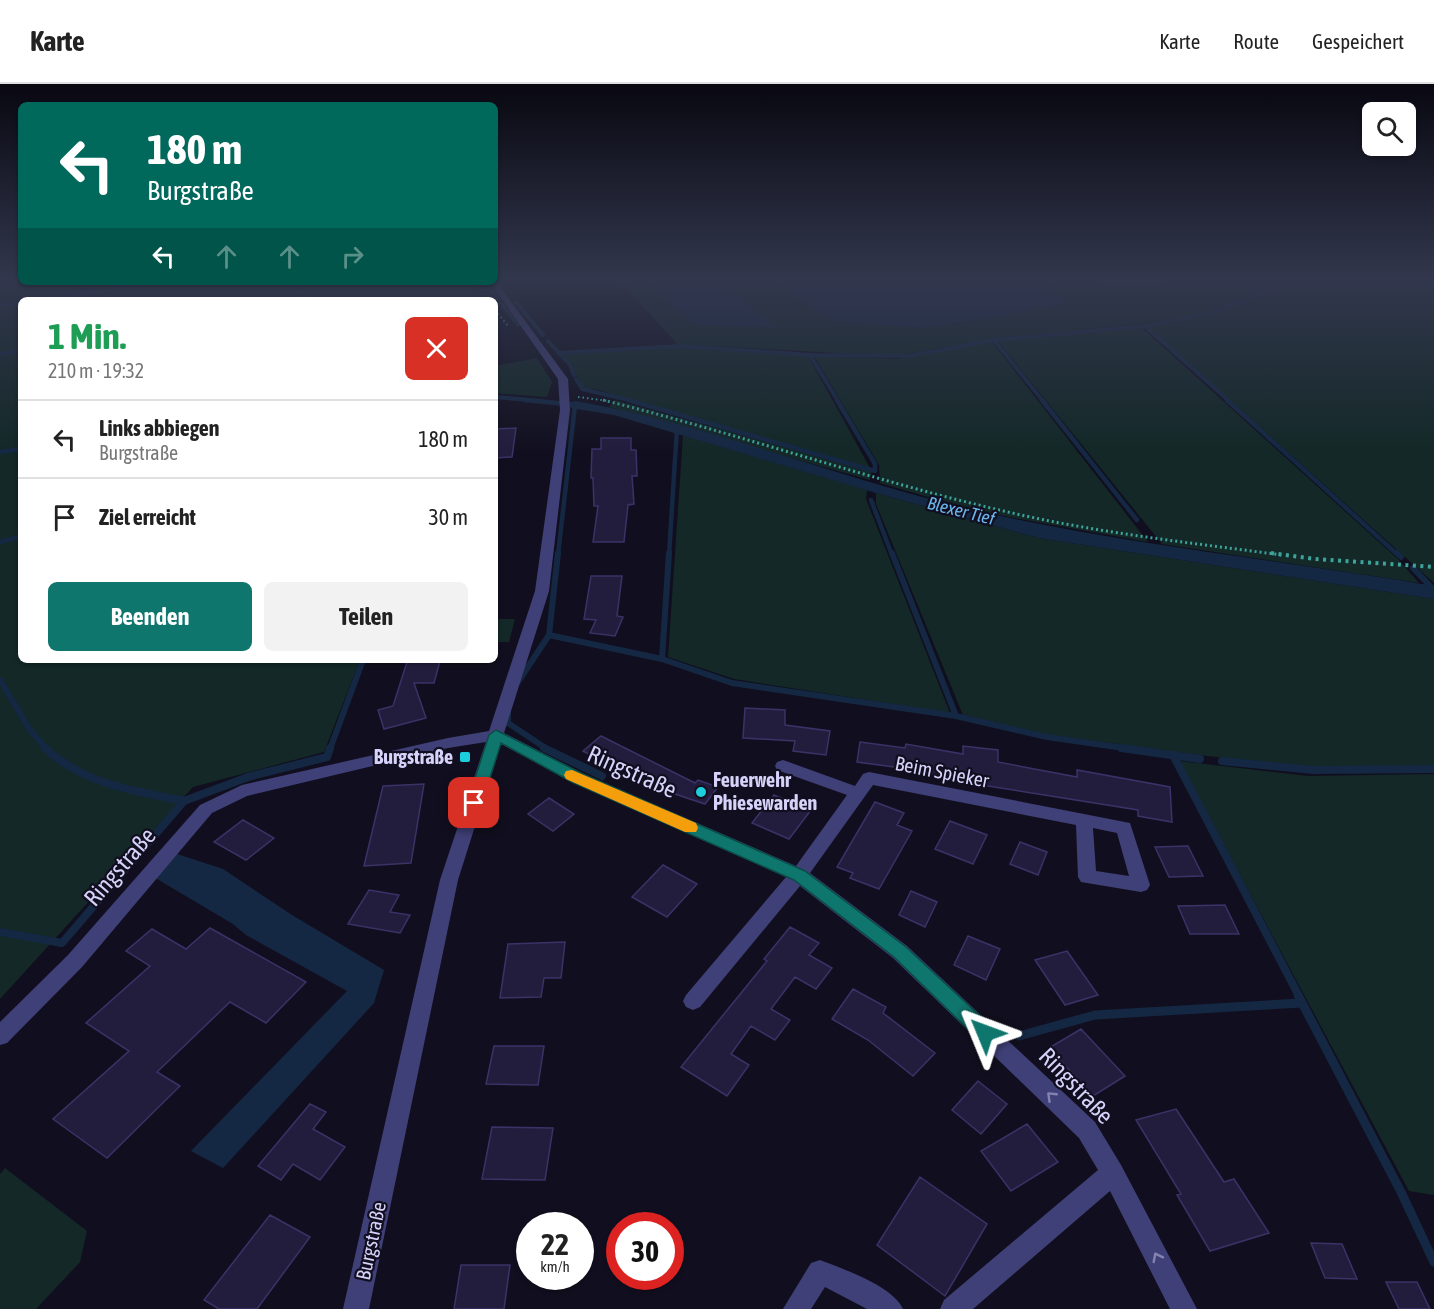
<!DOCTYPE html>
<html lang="de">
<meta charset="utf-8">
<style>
:root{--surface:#fff;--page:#f2f2f2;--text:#222;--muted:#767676;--line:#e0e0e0;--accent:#0f766e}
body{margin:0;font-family:"Asap Condensed",sans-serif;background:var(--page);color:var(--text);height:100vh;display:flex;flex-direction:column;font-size:22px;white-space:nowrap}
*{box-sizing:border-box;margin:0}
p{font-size:20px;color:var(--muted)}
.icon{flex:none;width:33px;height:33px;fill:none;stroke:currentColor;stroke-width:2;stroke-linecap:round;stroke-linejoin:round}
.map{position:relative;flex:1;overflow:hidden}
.drawer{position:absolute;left:18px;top:213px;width:480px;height:366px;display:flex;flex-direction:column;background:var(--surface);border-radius:9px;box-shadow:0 2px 4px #0004}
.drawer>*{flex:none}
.guide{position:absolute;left:18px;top:18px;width:480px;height:183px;border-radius:9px;box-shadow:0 2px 4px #0004;background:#00695c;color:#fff;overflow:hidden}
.fabs{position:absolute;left:1362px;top:18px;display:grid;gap:12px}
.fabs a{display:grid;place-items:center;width:54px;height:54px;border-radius:9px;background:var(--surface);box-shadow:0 2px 4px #0004;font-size:30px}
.speed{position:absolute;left:516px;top:1128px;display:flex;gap:12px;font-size:30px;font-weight:700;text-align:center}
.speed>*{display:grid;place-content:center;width:78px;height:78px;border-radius:50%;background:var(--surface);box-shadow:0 2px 4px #0004;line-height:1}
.speed small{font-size:15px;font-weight:400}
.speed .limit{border:9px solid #d22;background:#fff;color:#111}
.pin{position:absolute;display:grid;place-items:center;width:51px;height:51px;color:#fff;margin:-26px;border-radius:12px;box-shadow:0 3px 9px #0006}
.me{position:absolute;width:66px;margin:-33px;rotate:314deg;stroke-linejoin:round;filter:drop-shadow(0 0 4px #0008)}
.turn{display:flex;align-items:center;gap:21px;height:126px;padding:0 30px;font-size:27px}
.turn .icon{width:78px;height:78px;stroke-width:2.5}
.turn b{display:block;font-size:42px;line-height:51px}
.lanes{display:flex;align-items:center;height:57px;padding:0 30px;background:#0003;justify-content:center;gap:30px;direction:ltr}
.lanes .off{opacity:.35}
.round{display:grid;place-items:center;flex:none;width:63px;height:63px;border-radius:9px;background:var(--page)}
.headline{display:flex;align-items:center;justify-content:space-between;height:102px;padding:0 30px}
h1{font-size:36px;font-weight:700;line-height:45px;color:#1e9e55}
.primary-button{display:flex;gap:12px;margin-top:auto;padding:12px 30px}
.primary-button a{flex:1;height:69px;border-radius:9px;background:var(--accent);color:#fff;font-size:24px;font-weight:700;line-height:69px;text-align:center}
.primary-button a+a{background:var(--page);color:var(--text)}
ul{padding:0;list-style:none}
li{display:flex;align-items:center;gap:18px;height:78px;padding:0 30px;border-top:2px solid var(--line)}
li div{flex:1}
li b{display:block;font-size:22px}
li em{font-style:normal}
header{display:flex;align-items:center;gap:36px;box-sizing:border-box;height:84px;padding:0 30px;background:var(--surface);border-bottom:2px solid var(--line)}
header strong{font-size:28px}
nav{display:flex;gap:33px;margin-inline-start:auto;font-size:21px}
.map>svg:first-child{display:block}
.green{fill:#132827}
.water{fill:#152843}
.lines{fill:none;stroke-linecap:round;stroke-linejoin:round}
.stream-far4{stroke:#152843;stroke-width:4}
.stream-far3{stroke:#152843;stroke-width:4.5}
.stream-far2{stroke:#152843;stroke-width:6}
.stream-far1{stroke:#152843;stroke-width:8}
.stream{stroke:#152843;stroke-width:9}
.building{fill:#231d3d;stroke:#3b3267;stroke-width:1.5}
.path-far2{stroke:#3ca49b;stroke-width:2;stroke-dasharray:1.5 3;stroke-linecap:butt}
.path-far1{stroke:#3ca49b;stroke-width:3;stroke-dasharray:2 3;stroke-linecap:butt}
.path{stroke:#3ca49b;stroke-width:4;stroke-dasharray:3 4.5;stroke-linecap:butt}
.minor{fill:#404078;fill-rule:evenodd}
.oneway{stroke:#8482b2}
.route{fill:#0f766e;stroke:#0a4d48;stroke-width:1.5}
.slow{fill:#f59e0b}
.poi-dot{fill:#1bcfdd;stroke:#110f1f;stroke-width:2}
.labels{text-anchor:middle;stroke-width:4.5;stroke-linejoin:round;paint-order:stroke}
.far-water-label{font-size:18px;font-style:italic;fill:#6cb5ed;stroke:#110f1f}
.poi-label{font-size:20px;font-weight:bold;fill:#d6d2fa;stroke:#110f1f;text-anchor:end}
.street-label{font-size:20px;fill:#d6d2fa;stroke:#110f1f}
.near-street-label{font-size:24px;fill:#d6d2fa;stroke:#110f1f}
</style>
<header>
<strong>Karte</strong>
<nav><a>Karte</a><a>Route</a><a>Gespeichert</a></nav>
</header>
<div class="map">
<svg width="1434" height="1225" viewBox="0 0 1434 1225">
<rect width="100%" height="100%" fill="#110f1f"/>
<!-- green -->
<path class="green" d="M0 196 471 198 484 216H21V576H360L324 668 193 703 0 915Z
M619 196H642L694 241 776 244 720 196H775L830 237 922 244 1016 230 1068 218 1042 196H1251L1274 206 1206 228 1142 240 984 256 906 270 875 271 677 260Z
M1257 196H1434V499L1148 243 1210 230 1279 208 1280 205Z
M1142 244 1399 476 1419 499 1162 460 998 257Z
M992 258 1148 458 976 427 880 399 879 381 814 272 898 275Z
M679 263 808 272 870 384 637 319 600 306 583 304 571 281 561 269Z
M537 274 552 298 547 313 495 309V282Z
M615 316 872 387 870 396 609 323Z
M683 351 867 406 866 415 950 629 734 595 668 573Z
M876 409 1039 454 1434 515V682L1319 683 1207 672 1050 651 963 631 876 420Z
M495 535H515L509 558H495Z
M1179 677 1308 692 1434 690V1111L1409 1107Z
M5 1084 87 1147 80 1178 36 1225H0V1090Z"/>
<!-- water -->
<path class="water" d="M642 196H720L777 244 694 241Z
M775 196H887L918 199 930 196H1042L1069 218 1016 230 922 244 830 237Z
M575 317C713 341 842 396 978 427 1128 461 1282 476 1434 502V515L1039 454 876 409 614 331 571 324 570 319Z
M171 768 223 785 292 831 384 886 374 919 223 1084 191 1067 347 907 246 851 233 840 152 792Z"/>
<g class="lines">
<!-- stream-far4 -->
<path class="stream-far4" d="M292 198 305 216
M485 198 498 215
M42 216 155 198
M516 218 543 251
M501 219 518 241
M0 221 21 219
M1145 242 1229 317
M994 256 1043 317
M548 257 570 281 574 291
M558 269 680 262 810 271 909 272 994 256 1145 242 1209 229 1277 205 1255 196
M0 270 21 267
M810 271 838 317
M576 295 582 305 633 317
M495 313 541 317"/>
<!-- stream-far3 -->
<path class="stream-far3" d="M525 316 578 321
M628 316 875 387V380L837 316
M1042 316 1137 436
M1227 316 1398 471
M0 368 21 365
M871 416 892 471
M0 458 21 452
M558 471 575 321
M669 471 677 344"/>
<!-- stream-far2 -->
<path class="stream-far2" d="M892 469 956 632
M1397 469 1401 473
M1413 484 1434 506
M549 551 662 575 732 599 956 632 1047 653 1131 665
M662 575 669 469
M0 596 30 646 46 665
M518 598 549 551 558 469
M508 627V639L547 665
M330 665 363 576"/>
<!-- stream-far1 -->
<path class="stream-far1" d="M544 664 602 692
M1121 664 1200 675
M1173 671 1299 912
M1222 677 1313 686 1434 685
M184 717 248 693 327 673 330 664
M0 848 62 859 184 717C134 707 83 700 45 664"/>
<!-- stream -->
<path class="stream" d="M1298 911 1401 1108 1434 1178
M1019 952 1095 931 1302 919"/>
</g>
<!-- building -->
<path class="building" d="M516 344 512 373 495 374V345Z
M601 354H631V366H636L637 392H632L634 420 628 421 624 458H593L598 422H594L593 394H591L592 365H601Z
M591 492H622L617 532 623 533 615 552 590 549 596 536 584 535Z
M440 577 434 599H414L426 634 384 645 378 626 393 622 407 578Z
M745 624 785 626V641L830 647 826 671 793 667 795 657 743 654Z
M601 652 695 699 698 696 718 703 705 720 663 706 610 678 608 680 583 667Z
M860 658 905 664 906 660 963 670V662L998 666V678L1077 693V686L1170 703 1172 738 1138 732V726L963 698 902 684 857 678Z
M424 700 411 779 364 782 383 702Z
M774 711 811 726 789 755 752 739Z
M549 714 574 730 553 747 528 730Z
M875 718 904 729 897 741 912 747 879 805 850 794 853 789 837 783Z
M243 736 274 754 246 776 214 758Z
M950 737 987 751 973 780 935 765Z
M1020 758 1047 768 1038 791 1010 780Z
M1188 762 1203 792 1169 793 1155 763Z
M663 781 697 800 667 833 632 813Z
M369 806 399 811 390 828 410 831 400 849 348 840Z
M911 807 937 818 925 843 899 831Z
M1225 821 1239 850H1190L1178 822Z
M790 843 819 859 809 871 832 884 816 905 795 893 771 925 790 936 775 956 751 942 731 970 749 981 727 1012 681 983 767 877 764 875Z
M210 844 306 898 266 939 230 918 157 988 180 1002 107 1074 53 1035 129 967 86 939 150 882 126 867 152 845 186 865Z
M968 852 1000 865 986 896 954 881Z
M565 858 561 894H544L541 913 500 914 508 860Z
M1067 867 1098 911 1065 921 1035 876Z
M853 905 886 923 883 929 935 969 913 992 868 956 832 935Z
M1081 945 1125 992 1093 1012 1049 964Z
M494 962H544L538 1001 486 1000Z
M978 997 1007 1020 981 1050 952 1026Z
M310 1020 326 1028 313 1045 345 1063 320 1096 293 1080 281 1096 258 1082Z
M1176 1025 1224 1098 1234 1095 1269 1149 1210 1167 1177 1111 1181 1110 1136 1036Z
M1027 1040 1058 1078 1011 1107 981 1067Z
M492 1043 553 1044 545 1096 482 1095Z
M920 1093 987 1140 945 1212 877 1161Z
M270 1131 310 1153 257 1225H219L204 1216Z
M1311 1159 1342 1160 1357 1195 1325 1194Z
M461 1181H510L504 1225H454Z
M1386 1198H1417L1430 1225H1399Z"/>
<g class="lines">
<!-- path-far2 -->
<path class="path-far2" d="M1100 196 1124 199 1170 196
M476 198 482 206
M495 226 509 243
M578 313 609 317"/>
<!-- path-far1 -->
<path class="path-far1" d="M603 316C748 352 889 403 1035 434 1117 451 1200 460 1282 471"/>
<!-- path -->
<path class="path" d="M1271 469 1315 475 1434 483"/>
<!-- minor -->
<path class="minor" d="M495 196 568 295 570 326 549 507 504 649 584 690 796 782 847 711 777 686 775 682 777 678 783 676 855 702 863 690 869 688 1130 739 1150 801 1147 806 1141 808 1081 798 1078 793 1076 741 873 701 810 789 907 862 1095 1038 1121 1081 1197 1225H1170L1110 1107 973 1225H940L944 1216 1098 1086 1079 1054 893 874 800 802 700 923 693 926 686 923 683 917 686 911 786 793 572 698 501 660 458 796 369 1225H343L440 796 486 658 448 664 247 712 212 729 82 883 7 959 0 961V938L68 871 200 721 242 701 448 654 489 647 535 507 560 326 558 295 490 198ZM1093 744 1117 749 1129 792 1096 787Z
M820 1176C843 1185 893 1202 903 1225H867L825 1203 811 1225H783L811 1179Z"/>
</g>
<!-- one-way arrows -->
<defs><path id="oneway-chevron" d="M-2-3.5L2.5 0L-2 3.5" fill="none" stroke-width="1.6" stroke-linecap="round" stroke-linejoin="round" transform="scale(1.5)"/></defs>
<g class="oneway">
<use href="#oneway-chevron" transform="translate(1051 1012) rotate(-136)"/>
<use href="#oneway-chevron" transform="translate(1157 1173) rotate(-117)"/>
</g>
<!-- sky -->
<linearGradient id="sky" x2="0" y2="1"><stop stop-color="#090811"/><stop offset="0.53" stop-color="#32374d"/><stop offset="1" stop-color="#32374d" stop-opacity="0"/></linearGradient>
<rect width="1434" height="368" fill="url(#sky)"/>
<!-- route -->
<path class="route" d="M496 646 583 690 805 787 906 863 992 943 994 949 992 955 985 958 978 955 894 873 794 796 572 698 501 659 482 719 480 723H469L467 719 489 651Z"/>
<!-- slow -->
<path class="slow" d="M572 686 696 739 698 744 696 748H685L566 695 564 691 566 687Z"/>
<!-- markers -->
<g class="poi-dot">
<rect x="459" y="667" width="12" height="12" rx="3"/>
<circle cx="701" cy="708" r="6"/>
</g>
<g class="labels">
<!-- far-water labels -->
<g class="far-water-label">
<text transform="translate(961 427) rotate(14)" y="6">Blexer Tief</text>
</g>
<!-- poi labels -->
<g class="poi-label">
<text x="453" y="680">Burgstraße</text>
<text x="713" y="703" text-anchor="start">Feuerwehr<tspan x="713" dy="23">Phiesewarden</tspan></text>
</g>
<!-- street labels -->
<g class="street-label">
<text transform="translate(942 688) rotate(11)" y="7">Beim Spieker</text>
<text transform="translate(371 1157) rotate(-78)" y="7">Burgstraße</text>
</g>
<!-- near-street labels -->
<g class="near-street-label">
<text transform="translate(632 688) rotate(24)" y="8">Ringstraße</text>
<text transform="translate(120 783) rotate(-49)" y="8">Ringstraße</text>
<text transform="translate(1076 1002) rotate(46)" y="8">Ringstraße</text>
</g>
</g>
</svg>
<div class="fabs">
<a><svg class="icon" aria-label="search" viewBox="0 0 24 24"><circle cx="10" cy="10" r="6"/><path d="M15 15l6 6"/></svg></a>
</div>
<div class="speed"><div>22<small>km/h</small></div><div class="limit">30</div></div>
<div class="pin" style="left:474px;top:719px;background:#d93025"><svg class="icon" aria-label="arrive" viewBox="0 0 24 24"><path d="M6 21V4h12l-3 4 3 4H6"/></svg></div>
<svg class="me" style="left:985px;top:949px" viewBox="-20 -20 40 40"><path d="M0-17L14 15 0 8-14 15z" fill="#0f766e" stroke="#fff" stroke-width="4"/></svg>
<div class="guide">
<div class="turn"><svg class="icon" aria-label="left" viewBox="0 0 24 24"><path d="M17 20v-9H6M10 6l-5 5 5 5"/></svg><div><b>180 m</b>Burgstraße</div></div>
<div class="lanes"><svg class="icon" aria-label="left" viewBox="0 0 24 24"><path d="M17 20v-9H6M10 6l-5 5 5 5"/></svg><svg class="icon off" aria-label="ahead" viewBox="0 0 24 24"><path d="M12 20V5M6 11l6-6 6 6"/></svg><svg class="icon off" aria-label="ahead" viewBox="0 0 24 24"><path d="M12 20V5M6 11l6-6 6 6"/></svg><svg class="icon off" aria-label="right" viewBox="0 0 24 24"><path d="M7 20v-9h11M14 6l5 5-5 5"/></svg></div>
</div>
<section class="drawer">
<div class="headline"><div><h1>1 Min.</h1><p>210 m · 19:32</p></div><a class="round" style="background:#d93025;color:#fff"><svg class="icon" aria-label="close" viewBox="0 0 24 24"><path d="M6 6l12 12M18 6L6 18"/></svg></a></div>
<ul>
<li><svg class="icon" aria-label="left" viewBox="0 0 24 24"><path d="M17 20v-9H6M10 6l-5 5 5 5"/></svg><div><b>Links abbiegen</b><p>Burgstraße</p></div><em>180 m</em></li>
<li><svg class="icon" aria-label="arrive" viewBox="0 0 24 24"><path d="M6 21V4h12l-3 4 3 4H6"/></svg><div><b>Ziel erreicht</b></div><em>30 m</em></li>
</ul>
<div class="primary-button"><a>Beenden</a><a>Teilen</a></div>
</section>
</div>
